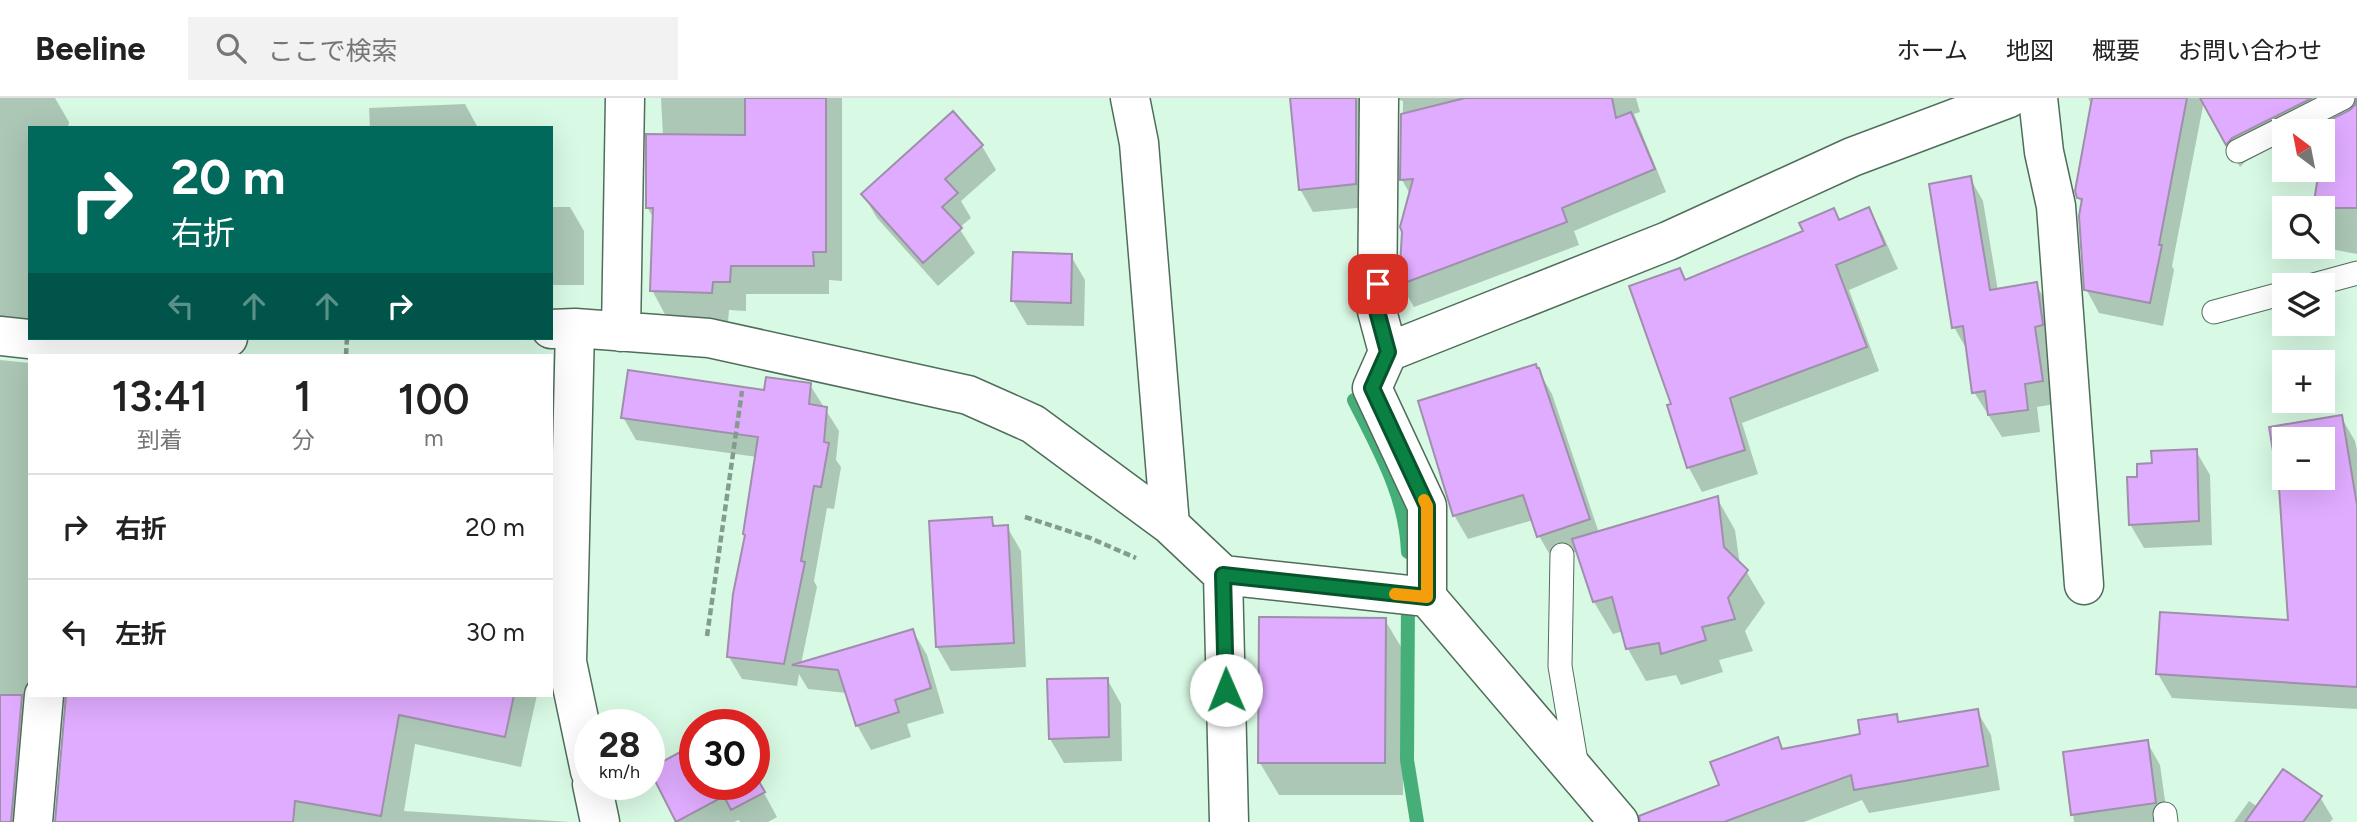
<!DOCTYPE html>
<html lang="ja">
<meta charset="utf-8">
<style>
:root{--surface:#fff;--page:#f2f2f2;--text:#222;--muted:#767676;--line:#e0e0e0}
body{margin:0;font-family:Figtree,"Noto Sans JP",sans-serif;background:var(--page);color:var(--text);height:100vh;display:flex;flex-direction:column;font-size:26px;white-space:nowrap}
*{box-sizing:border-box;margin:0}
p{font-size:23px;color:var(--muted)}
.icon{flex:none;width:38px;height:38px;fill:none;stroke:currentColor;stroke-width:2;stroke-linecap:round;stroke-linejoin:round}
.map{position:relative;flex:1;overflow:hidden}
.details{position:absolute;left:28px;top:256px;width:525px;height:343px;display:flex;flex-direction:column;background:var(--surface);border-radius:0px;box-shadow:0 7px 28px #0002}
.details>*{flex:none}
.hud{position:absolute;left:28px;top:28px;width:525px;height:214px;border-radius:0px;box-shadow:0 7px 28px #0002;background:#00695c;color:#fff;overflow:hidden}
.needle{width:46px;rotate:328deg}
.controls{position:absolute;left:2272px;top:21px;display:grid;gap:14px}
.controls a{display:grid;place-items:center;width:63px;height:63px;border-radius:0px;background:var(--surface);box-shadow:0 7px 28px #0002;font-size:35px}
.speed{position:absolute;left:574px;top:611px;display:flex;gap:14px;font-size:35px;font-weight:700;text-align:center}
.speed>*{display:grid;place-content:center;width:91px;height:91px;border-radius:50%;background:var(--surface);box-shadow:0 7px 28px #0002;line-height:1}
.speed small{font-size:18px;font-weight:400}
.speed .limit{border:10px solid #d22;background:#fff;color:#111}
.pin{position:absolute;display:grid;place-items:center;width:60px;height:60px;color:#fff;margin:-30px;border-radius:14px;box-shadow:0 4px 10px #0006}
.me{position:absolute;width:77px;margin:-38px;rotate:359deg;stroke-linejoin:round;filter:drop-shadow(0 0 5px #0008)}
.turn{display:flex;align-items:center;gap:24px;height:147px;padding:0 28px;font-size:32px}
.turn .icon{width:91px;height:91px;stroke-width:2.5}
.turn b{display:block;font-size:49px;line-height:60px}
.lanes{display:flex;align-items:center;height:66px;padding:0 28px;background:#0003;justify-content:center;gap:35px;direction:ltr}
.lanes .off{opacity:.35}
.eta{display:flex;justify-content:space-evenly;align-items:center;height:119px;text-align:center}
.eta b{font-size:42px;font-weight:600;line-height:49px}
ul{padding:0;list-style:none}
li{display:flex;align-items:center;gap:21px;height:105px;padding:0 28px;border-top:2px solid var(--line)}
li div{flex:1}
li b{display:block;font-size:26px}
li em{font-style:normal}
header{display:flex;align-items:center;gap:42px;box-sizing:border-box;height:98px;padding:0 35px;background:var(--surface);border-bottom:2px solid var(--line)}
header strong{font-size:33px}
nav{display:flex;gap:38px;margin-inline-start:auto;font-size:24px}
.search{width:490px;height:63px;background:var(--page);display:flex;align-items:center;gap:18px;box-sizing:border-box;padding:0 24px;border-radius:0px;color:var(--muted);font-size:26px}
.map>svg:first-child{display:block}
.shadow{fill:#0003;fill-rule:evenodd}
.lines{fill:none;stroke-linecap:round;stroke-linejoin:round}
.stream{stroke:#46af79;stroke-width:14}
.building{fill:#e0acff;stroke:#9f8faa;stroke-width:2;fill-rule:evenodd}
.lane-casing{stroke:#506d5b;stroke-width:25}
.street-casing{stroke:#506d5b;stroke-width:41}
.path{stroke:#849c8d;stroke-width:4.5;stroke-dasharray:7 3.5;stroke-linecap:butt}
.lane{stroke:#fff;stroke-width:23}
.street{stroke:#fff;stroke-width:38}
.route-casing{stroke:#07532c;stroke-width:18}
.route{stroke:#0b8043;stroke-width:12}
.slow{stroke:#f59e0b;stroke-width:12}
</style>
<header>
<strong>Beeline</strong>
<div class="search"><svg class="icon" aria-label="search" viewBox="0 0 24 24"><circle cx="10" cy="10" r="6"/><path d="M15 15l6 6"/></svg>ここで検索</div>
<nav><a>ホーム</a><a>地図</a><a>概要</a><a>お問い合わせ</a></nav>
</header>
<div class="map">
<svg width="2357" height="724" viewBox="0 0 2357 724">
<rect width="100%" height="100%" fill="#d8f9e4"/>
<!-- shadow -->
<path class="shadow" d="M0 0H55L69 24 68 30H30V240L0 255Z
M661 0H842V183L829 182V196H746V213L729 212 728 224 668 222 652 192 655 122 647 109 663 38Z
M1291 0H1636L1640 14 1634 16 1666 94 1574 133 1579 147 1414 209 1401 187 1404 134 1410 96 1402 82 1403 3 1392 0 1368 109 1313 114 1300 91Z
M2088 0H2357V6L2305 33H2284V44L2245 64 2240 69 2204 3 2172 168 2174 172 2163 228 2099 215 2086 191 2083 107 2078 99 2092 8Z
M465 6 478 30H370L369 10Z
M2357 37V156L2325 150 2322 145V110H2314L2321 72Z
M982 48 996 72 961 103 971 120 959 130 975 155 938 188 877 120 863 96Z
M1970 80 1983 103 1998 193 2036 186 2049 209 2055 250 2047 251 2055 306 2037 309 2040 334 2002 339 1974 294 1967 252 1954 229Z
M551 109H570L584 133V187H551Z
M1868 111 1882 135 1898 171 1849 192 1879 273 1742 325 1758 376 1702 394 1689 370 1670 308 1673 307 1679 172 1686 184 1805 134 1834 112 1840 123Z
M1071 158 1085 182 1084 228 1027 227 1013 203Z
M0 262 30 265V597H537L521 669 415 646 404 713 570 724H57L67 606 65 605 51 607 30 724H0Z
M1538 272 1552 296 1599 435 1717 400 1735 432 1740 467 1746 473 1765 505 1745 533 1753 553 1719 562 1723 574 1681 587 1676 577 1646 583 1628 551 1623 533 1613 536 1594 504 1578 453 1553 462 1539 438 1533 422 1468 441 1454 417Z
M810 287 839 333 836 362 841 369 834 411 827 410 814 483 817 489 801 566 913 533 927 557 944 615 907 626 911 639 871 652 857 627 847 595 808 591 799 576 797 588 742 581 729 559 757 359 636 342 623 319Z
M2341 319 2355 343 2357 352V611L2172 600 2158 576 2290 524 2281 389 2271 330ZM2284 341H2322V380H2284Z
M2196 353 2210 377 2212 447 2144 450 2130 426 2139 381 2154 367Z
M991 421 996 429H1007L1021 453 1026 569 951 573 937 549Z
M1385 522 1404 554 1403 697H1279L1260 665Z
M1107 581 1121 606 1122 663 1064 665 1050 641Z
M1977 613 1991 637 2000 692 1869 715 1862 702 1804 724H1707L1721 689 1777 641 1783 652 1862 637 1896 618 1900 626Z
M2147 644 2160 667 2168 724H2074L2065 656Z
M651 672 695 686H754V677L777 719 768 724H740L739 722 734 724H678Z
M2320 699 2333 721 2330 724H2234L2249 703 2258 709Z"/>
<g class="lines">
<!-- stream -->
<path class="stream" d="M1354 302C1379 352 1406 398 1408 454
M1408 499 1407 662 1417 724"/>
</g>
<!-- building -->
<path class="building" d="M745 0H826V154H813L814 168H731L730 184H713L712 195 650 193 653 110H646V36L745 37Z
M1290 0H1356V86L1299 92Z
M1465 0H1612L1616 20 1631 14 1655 71 1562 110 1567 124 1399 187 1402 134 1400 129 1413 81 1400 82 1401 16Z
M2092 0H2187L2159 147H2162L2150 205 2084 192 2079 118 2082 101 2077 100 2075 93Z
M2200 0H2312L2232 40 2226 47Z
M2357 0V110H2313L2319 72H2322V56L2328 23 2350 12 2355 7Z
M953 13 983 47 945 81 958 95 942 109 962 130 923 165 861 96Z
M1971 78 1990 192 2037 184 2043 227 2035 229 2043 283 2025 286 2028 312 1988 317 1985 293 1972 295 1963 228 1952 230 1929 86Z
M1869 109 1885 147 1836 167 1867 249 1730 300 1745 352 1687 370 1667 307 1671 306 1629 188 1680 170 1685 182 1803 133 1799 125 1834 110 1839 122Z
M1013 154 1072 156 1071 205 1011 203Z
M1536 266 1537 270H1539L1590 421 1537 439 1523 397 1453 418 1418 303Z
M628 272 764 292 766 279 811 285 809 306 827 309 824 344 829 345 821 389 814 388 801 463 805 464 784 566 727 559 733 496 745 437 743 436 758 339 621 320Z
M2342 317 2357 407V589L2156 576 2160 514 2288 522 2279 389 2269 329ZM2284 341H2322V380H2284Z
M2197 351 2199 423 2129 427 2127 379H2137V366L2152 365 2151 353Z
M1718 398 1724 449 1748 472 1728 500 1735 521 1702 529 1706 542 1661 556 1659 545 1626 551 1612 499 1593 504 1572 441Z
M992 419 993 428 1008 427 1014 545 936 549 929 423Z
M1259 519 1386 520 1385 665H1258Z
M913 531 931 590 895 602 899 614 856 628 838 572 792 567Z
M1108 580 1109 639 1049 641 1047 581Z
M0 597H22L11 724H0Z
M66 597H514L505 639 399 617 381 718 295 703 293 724H55Z
M1978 611 1988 668 1854 692 1851 677 1724 724H1640L1639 718 1719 687 1710 664 1778 639 1782 651 1860 636 1858 622 1897 616 1898 624Z
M2148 642 2156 705 2071 717 2063 654Z
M695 646V686H754V675L765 694 731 712 724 698 676 724 649 671Z
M2283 671 2322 698 2303 724H2245Z"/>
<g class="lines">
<defs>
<path id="lane" d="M2238 53 2343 0
M2313 187 2357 175
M2214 214 2284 195
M1562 457 1560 568 1577 669
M2165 716 2166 724"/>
<path id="street" d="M1130 0 1139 45 1170 427
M1379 0 1377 213 1388 254
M2038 0 2044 54 2056 108 2084 487
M575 230 567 564 590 673
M551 231 575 230 709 240 968 297 1033 326 1170 427 1223 477 1427 499 1619 724
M621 234 625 0
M0 238 65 245 228 240
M1223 477 1229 724
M1427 499V408L1372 290 1388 254 1668 143 1852 59 2009 0
M592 686 600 724
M33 724 44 597"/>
</defs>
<!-- lane casing -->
<use href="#lane" class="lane-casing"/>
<!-- street casing -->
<use href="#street" class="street-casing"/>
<!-- path -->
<path class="path" d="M346 257 347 240
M1025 419 1090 440 1136 460
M707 538 742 293"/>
<!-- lane -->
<use href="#lane" class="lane"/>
<!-- street -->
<use href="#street" class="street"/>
</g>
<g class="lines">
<defs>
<path id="route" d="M1226 592 1223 477 1427 499V408L1372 290 1388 254 1377 213 1378 186"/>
</defs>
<!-- route casing -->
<use href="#route" class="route-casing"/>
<!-- route -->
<use href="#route" class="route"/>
<!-- slow -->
<path class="slow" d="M1395 496 1427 499V408L1424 402"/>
</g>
</svg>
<div class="controls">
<a><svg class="needle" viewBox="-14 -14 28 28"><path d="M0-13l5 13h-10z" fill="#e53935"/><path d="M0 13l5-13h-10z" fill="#767676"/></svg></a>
<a><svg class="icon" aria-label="search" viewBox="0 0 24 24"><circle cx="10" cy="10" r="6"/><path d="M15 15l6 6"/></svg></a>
<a><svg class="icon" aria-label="layers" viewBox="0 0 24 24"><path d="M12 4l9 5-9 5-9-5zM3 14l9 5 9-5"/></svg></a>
<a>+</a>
<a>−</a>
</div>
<div class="speed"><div>28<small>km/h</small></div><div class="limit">30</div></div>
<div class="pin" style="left:1378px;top:186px;background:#d93025"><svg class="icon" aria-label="arrive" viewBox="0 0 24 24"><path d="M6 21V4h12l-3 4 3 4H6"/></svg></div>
<svg class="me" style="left:1226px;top:592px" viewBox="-20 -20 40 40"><circle r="19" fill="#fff"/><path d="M0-13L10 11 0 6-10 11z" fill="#0b8043"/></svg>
<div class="hud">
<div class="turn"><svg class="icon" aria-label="right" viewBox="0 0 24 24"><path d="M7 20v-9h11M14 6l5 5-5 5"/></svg><div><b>20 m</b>右折</div></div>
<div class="lanes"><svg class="icon off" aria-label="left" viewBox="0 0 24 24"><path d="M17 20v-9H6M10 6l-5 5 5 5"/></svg><svg class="icon off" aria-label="ahead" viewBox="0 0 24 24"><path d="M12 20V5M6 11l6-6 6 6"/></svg><svg class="icon off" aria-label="ahead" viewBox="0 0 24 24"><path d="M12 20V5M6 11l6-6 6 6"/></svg><svg class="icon" aria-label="right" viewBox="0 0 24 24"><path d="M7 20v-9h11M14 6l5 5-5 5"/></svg></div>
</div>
<section class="details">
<div class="eta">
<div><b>13:41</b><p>到着</p></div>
<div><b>1</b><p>分</p></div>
<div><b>100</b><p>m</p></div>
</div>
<ul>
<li><svg class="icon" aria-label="right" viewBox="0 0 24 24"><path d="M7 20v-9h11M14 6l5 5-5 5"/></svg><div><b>右折</b></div><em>20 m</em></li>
<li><svg class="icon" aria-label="left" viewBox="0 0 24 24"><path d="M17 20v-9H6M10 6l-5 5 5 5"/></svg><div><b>左折</b></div><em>30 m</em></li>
</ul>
</section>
</div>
